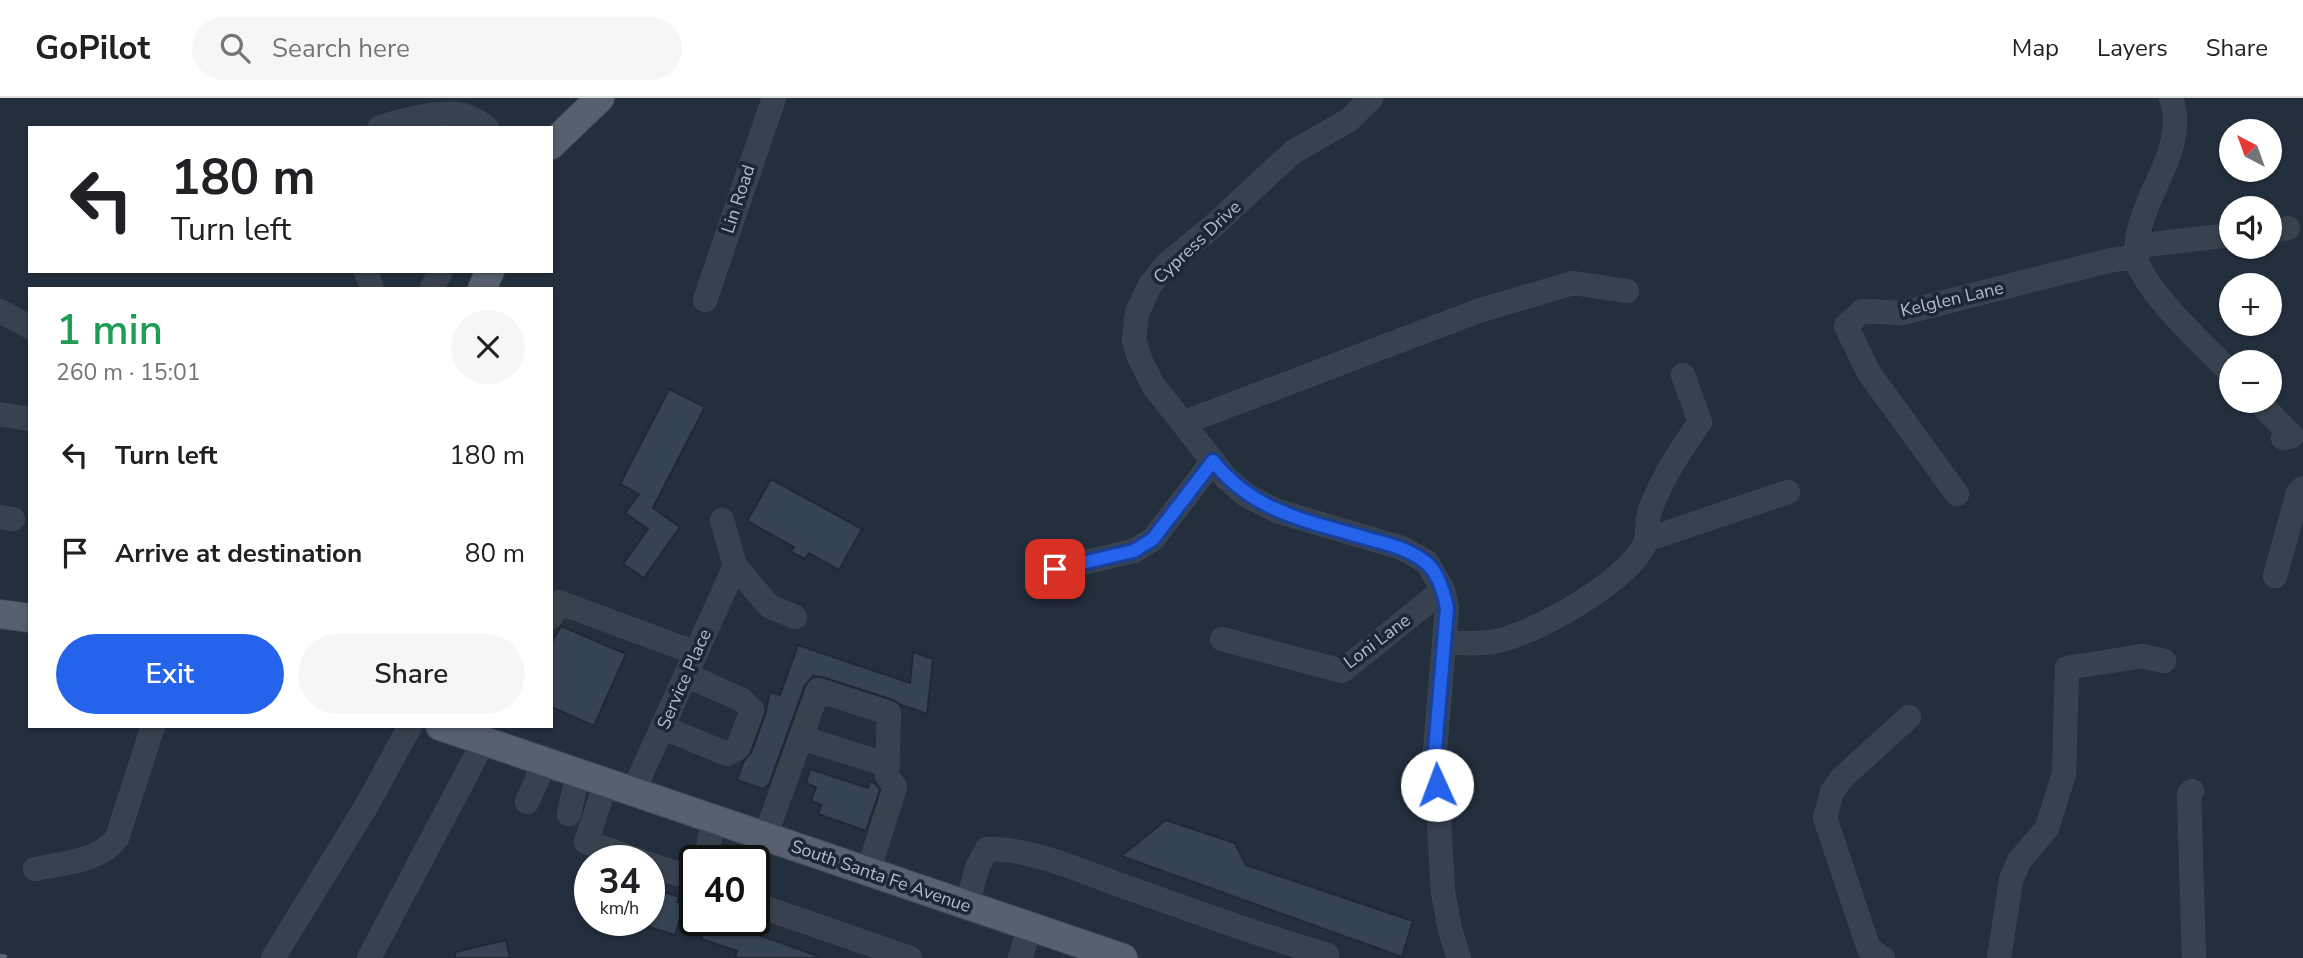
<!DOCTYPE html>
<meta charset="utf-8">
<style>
:root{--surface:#fff;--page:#f6f6f6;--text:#202124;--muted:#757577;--line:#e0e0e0;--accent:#2563eb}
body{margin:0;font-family:"Nunito Sans",sans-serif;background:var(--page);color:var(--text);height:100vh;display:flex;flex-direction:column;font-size:26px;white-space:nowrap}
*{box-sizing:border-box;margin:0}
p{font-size:23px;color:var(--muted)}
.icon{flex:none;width:38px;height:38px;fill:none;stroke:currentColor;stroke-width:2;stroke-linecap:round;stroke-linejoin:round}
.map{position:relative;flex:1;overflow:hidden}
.side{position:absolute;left:28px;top:189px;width:525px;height:441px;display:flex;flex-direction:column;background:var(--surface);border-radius:0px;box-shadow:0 2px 5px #0004}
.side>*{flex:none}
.hud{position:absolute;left:28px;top:28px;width:525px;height:147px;border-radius:0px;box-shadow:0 2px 5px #0004;background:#fff;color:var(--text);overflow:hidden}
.needle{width:46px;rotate:319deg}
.buttons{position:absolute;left:2219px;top:21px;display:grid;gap:14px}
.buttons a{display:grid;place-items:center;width:63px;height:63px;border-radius:50%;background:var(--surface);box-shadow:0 2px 5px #0004;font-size:35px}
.speed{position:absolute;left:574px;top:747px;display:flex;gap:14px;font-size:35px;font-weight:700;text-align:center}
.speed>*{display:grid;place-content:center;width:91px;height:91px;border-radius:50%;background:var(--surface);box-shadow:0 2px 5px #0004;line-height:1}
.speed small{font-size:18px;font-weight:400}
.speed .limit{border:4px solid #111;border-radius:10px;background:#fff;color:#111}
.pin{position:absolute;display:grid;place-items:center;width:60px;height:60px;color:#fff;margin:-30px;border-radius:14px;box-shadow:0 4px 10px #0006}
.me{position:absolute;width:77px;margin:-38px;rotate:358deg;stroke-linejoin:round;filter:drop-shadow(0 0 5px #0008)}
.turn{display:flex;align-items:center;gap:24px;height:147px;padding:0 28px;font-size:32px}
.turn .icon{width:91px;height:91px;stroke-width:2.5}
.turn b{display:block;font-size:49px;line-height:60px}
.round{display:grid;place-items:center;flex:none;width:74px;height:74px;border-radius:37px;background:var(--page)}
.summary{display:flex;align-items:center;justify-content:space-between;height:119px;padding:0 28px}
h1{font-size:42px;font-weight:600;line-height:52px;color:#1e9e55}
.action{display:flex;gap:14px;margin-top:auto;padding:14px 28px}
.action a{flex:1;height:80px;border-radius:42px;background:var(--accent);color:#fff;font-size:28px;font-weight:600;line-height:80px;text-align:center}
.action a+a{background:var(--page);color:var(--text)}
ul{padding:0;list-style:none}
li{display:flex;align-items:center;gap:21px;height:98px;padding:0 28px}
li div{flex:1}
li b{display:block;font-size:26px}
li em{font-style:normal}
header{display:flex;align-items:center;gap:42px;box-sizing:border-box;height:98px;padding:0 35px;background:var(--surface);border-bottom:2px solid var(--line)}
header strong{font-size:33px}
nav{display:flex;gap:38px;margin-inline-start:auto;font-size:24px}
.search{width:490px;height:63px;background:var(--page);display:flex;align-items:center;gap:18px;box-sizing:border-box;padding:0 24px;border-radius:38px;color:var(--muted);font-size:26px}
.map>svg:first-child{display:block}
.building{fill:#364354;stroke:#1f2835;stroke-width:2}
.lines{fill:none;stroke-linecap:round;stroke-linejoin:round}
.minor-casing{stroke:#414a57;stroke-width:24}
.major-casing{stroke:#414a57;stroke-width:30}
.minor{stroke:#38414e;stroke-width:23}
.major{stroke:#56606e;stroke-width:28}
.rail{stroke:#5a6575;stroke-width:5;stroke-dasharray:7 7;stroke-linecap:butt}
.route-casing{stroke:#184099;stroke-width:18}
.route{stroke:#2563eb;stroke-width:12}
.labels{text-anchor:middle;stroke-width:7;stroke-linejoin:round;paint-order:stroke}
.street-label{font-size:18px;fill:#b4bcc9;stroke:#1d2633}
</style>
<header>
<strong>GoPilot</strong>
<div class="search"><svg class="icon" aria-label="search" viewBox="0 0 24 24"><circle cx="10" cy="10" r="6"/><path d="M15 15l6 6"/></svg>Search here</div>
<nav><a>Map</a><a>Layers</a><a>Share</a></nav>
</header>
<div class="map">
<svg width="2303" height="860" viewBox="0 0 2303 860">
<rect width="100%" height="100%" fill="#242f3e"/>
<!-- building -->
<path class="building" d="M669 291 705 309 653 410 680 429 644 480 623 466 648 431 625 415 639 396 620 386Z
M771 381 862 431 839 472 809 455 805 461 791 454 794 449 747 423Z
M561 528 626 556 594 628 551 609V546Z
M798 547 910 585 913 554 933 561 927 616 901 607 893 602 822 579 813 578 805 587 768 689 766 688 764 691 737 682 744 663 751 655 765 617 770 594 780 597Z
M810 671 868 690 870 683 875 685 880 692 866 733 818 716 821 707 811 703 816 689 806 685Z
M1166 722 1235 745 1246 767 1413 823 1402 859 1121 758Z
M649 789 679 799 677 804 685 806 675 837 649 829Z
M707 822H716L818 858V860H735L737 853 701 841Z
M506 842 510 860H455V854Z"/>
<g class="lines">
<defs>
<path id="minor" d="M1371 0 1349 22 1293 54 1213 128 1166 167 1150 187 1137 215 1134 242 1139 259 1153 287 1226 380 1246 397 1277 413 1402 450 1427 464 1443 492 1447 510 1435 652 1443 794 1450 832 1459 860
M2171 0C2189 50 2142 96 2137 144 2137 148 2135 155 2136 160 2144 193 2206 249 2231 275
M379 30C398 23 436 14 456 16 468 17 478 23 487 30
M2270 133 2288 130
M2137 148 2231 137
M366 173 372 191
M431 191 441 173
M705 202 774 0
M0 213 30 229
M2258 303 2292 338 2283 340
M0 316 30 321
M1183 325 1478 213 1573 185 1627 193
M1957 396 1869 275 1846 228 1862 213 1902 215 2112 162 2136 159
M0 419 13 421
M722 422 735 468 769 508 795 519
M1646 442 1788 394
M1055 471 1134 453 1153 441 1213 363
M2275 478 2298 395 2303 390
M551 519 558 504 696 555
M1222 541 1342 573 1443 492
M1444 545C1460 545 1477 546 1493 544 1535 536 1623 486 1644 448 1649 438 1646 423 1650 412 1663 378 1680 353 1700 324L1683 277
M662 629 727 656 738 650 752 612 742 602 686 577
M802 640 888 667
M606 685 586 744 641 763
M2192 693 2189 696 2194 860
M633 694 735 468
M527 704 545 664
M569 716 578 675
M765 739 818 592 889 615 887 678 895 689 868 774
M706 763 713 721
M649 766 678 776
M35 771C62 765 99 764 117 740L153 628
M754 806 910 860
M967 807 977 770 987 751C1026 749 1082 773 1120 787 1189 811 1257 837 1327 857
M273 860 367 707 410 628
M369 860 484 643
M1020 860 1030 829
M1883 860 1869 851 1825 720 1832 694 1842 680 1909 619
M1999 860 2011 782 2019 763 2047 730 2064 676 2067 570 2142 558 2164 563"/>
<path id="major" d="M551 47 600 0
M482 191 490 173
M0 516 30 520
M440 628 1123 860"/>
</defs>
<!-- minor casing -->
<use href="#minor" class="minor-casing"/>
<!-- major casing -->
<use href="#major" class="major-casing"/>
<!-- minor -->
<use href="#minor" class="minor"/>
<!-- major -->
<use href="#major" class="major"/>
<!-- rail -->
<path class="rail" d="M0 858 8 860"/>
</g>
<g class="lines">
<defs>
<path id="route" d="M1055 471 1134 453 1153 441 1213 363C1254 415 1309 423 1369 441 1388 446 1408 451 1424 463 1438 473 1444 495 1447 510L1435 652 1437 687"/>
</defs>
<!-- route casing -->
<use href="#route" class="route-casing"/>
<!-- route -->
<use href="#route" class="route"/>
</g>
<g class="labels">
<!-- street labels -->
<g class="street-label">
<text transform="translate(738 101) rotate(-72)" y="6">Lin Road</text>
<text transform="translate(1197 144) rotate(-43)" y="6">Cypress Drive</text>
<text transform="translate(1952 201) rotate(-13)" y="6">Kelglen Lane</text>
<text transform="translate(1377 543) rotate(-37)" y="6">Loni Lane</text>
<text transform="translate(684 581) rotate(-66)" y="6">Service Place</text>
<text transform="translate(881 778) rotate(19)" y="6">South Santa Fe Avenue</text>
</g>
</g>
</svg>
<div class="buttons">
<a><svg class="needle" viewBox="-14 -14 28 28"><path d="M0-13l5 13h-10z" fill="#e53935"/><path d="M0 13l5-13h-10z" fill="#757577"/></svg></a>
<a><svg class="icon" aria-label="sound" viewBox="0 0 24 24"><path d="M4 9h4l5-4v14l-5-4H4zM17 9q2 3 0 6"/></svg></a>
<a>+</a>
<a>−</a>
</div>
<div class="speed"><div>34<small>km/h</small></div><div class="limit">40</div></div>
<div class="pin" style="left:1055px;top:471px;background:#d93025"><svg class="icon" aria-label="arrive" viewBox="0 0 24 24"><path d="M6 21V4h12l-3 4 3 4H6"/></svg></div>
<svg class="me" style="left:1437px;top:687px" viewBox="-20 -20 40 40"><circle r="19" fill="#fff"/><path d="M0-13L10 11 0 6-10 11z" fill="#2563eb"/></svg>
<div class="hud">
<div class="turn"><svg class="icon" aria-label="left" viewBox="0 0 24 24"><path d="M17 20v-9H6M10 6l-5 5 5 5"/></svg><div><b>180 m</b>Turn left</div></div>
</div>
<section class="side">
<div class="summary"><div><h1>1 min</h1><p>260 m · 15:01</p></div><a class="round"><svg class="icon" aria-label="close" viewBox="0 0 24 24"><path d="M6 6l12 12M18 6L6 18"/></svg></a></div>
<ul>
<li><svg class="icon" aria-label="left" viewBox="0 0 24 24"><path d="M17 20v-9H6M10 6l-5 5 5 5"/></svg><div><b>Turn left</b></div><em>180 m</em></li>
<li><svg class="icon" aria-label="arrive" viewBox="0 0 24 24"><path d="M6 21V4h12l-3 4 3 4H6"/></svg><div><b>Arrive at destination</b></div><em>80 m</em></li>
</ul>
<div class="action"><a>Exit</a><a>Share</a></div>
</section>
</div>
